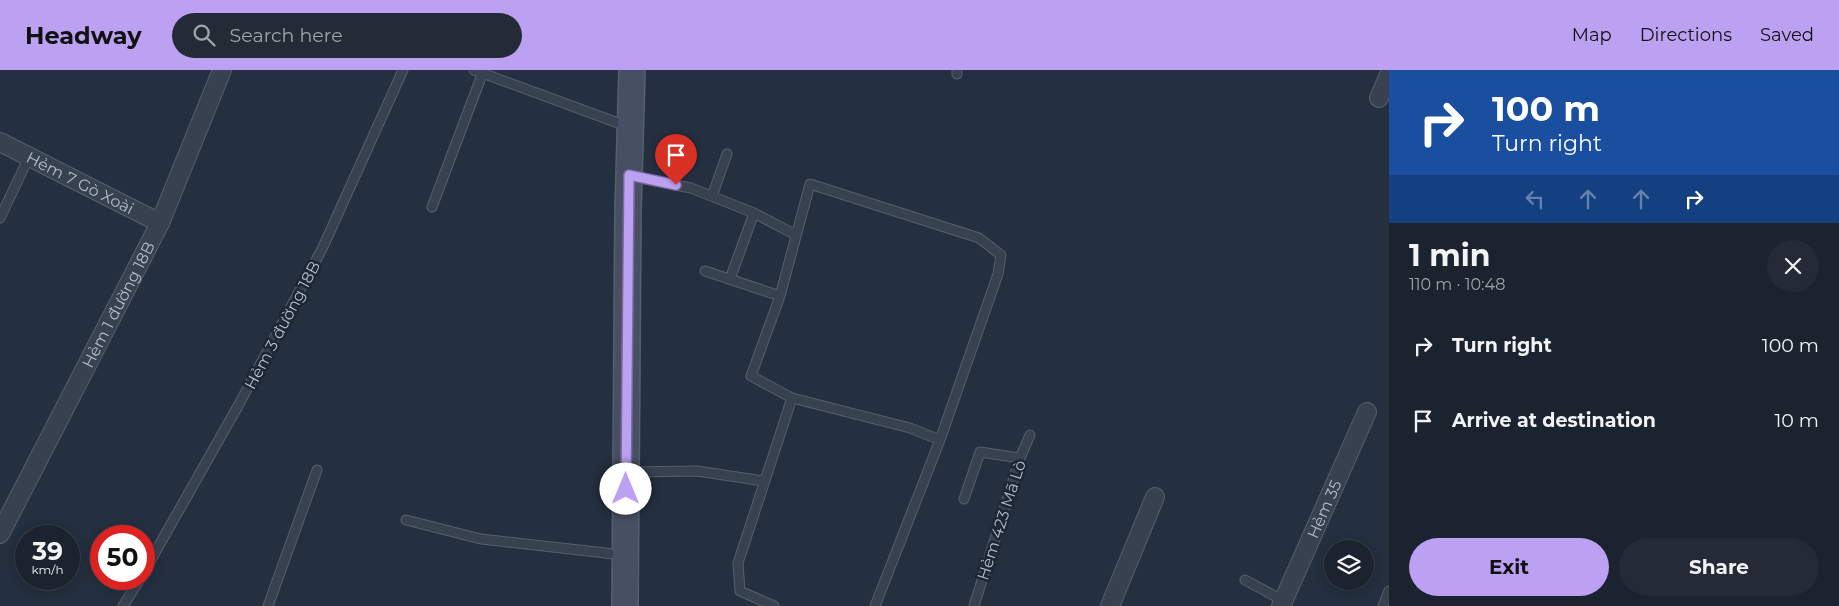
<!DOCTYPE html>
<meta charset="utf-8">
<style>
:root{--surface:#1b232f;--page:#242b37;--text:#f1f3f6;--muted:#a0a4aa;--line:#39404b;--accent:#bca0f2}
body{margin:0;font-family:Montserrat,sans-serif;background:var(--page);color:var(--text);height:100vh;display:flex;flex-direction:column;font-size:19px;white-space:nowrap}
*{box-sizing:border-box;margin:0}
p{font-size:16px;color:var(--muted)}
.icon{flex:none;width:28px;height:28px;fill:none;stroke:currentColor;stroke-width:2;stroke-linecap:round;stroke-linejoin:round}
.map{position:relative;flex:1;overflow:hidden}
.sheet{display:flex;flex-direction:column;background:var(--surface);width:450px}
.sheet>*{flex:none}
.hud{background:#1a4fa0;color:#fff;overflow:hidden}
.controls{position:absolute;left:1324px;top:470px;display:grid;gap:10px}
.controls a{display:grid;place-items:center;width:50px;height:50px;border-radius:50%;background:var(--surface);box-shadow:0 2px 12px #0003,0 0 0 1px var(--line);font-size:25px}
.speed{position:absolute;left:15px;top:455px;display:flex;gap:10px;font-size:25px;font-weight:700;text-align:center}
.speed>*{display:grid;place-content:center;width:65px;height:65px;border-radius:50%;background:var(--surface);box-shadow:0 2px 12px #0003,0 0 0 1px var(--line);line-height:1}
.speed small{font-size:12px;font-weight:400}
.speed .limit{border:8px solid #d22;background:#fff;color:#111}
.pin{position:absolute;display:grid;place-items:center;width:42px;height:42px;color:#fff;margin:-51px -21px;border-radius:50% 50% 50% 0;rotate:-45deg;box-shadow:0 0 5px #0007}
.pin .icon{rotate:45deg}
.me{position:absolute;width:55px;margin:-28px;rotate:0deg;stroke-linejoin:round;filter:drop-shadow(0 0 4px #0008)}
.turn{display:flex;align-items:center;gap:18px;height:105px;padding:0 20px;font-size:22px}
.turn .icon{width:65px;height:65px;stroke-width:2.5}
.turn b{display:block;font-size:35px;line-height:42px}
.lanes{display:flex;align-items:center;height:48px;padding:0 20px;background:#0003;justify-content:center;gap:25px;direction:ltr}
.lanes .off{opacity:.35}
.round{display:grid;place-items:center;flex:none;width:52px;height:52px;border-radius:26px;background:var(--page)}
.headline{display:flex;align-items:center;justify-content:space-between;height:85px;padding:0 20px}
h1{font-size:30px;font-weight:700;line-height:38px}
.primary-button{display:flex;gap:10px;margin-top:auto;padding:10px 20px}
.primary-button a{flex:1;height:58px;border-radius:30px;background:var(--accent);color:#111;font-size:20px;font-weight:700;line-height:58px;text-align:center}
.primary-button a+a{background:var(--page);color:var(--text)}
ul{padding:0;list-style:none}
li{display:flex;align-items:center;gap:15px;height:75px;padding:0 20px}
li div{flex:1}
li b{display:block;font-size:19px}
li em{font-style:normal}
header{display:flex;align-items:center;gap:30px;box-sizing:border-box;height:70px;padding:0 25px;background:var(--accent);color:#111}
header strong{font-size:24px}
nav{display:flex;gap:28px;margin-inline-start:auto;font-size:18px}
.search{width:350px;height:45px;background:var(--page);display:flex;align-items:center;gap:12px;box-sizing:border-box;padding:0 18px;border-radius:28px;color:var(--muted);font-size:19px}
main{display:flex;flex:1;min-height:0}
.map>svg:first-child{display:block}
.lines{fill:none;stroke-linecap:round;stroke-linejoin:round}
.service-casing{stroke:#565f6d;stroke-width:11}
.minor-casing{stroke:#565f6d;stroke-width:20}
.secondary-casing{stroke:#565f6d;stroke-width:28}
.service{stroke:#38414f;stroke-width:9}
.minor{stroke:#38414f;stroke-width:18}
.secondary{stroke:#465062;stroke-width:25}
.route-casing{stroke:#7a689d;stroke-width:12}
.route{stroke:#bca0f2;stroke-width:9}
.labels{text-anchor:middle;stroke-width:5;stroke-linejoin:round;paint-order:stroke}
.street-label{font-size:16px;fill:#b4bcca;stroke:#1d2634}
</style>
<header>
<strong>Headway</strong>
<div class="search"><svg class="icon" aria-label="search" viewBox="0 0 24 24"><circle cx="10" cy="10" r="6"/><path d="M15 15l6 6"/></svg>Search here</div>
<nav><a>Map</a><a>Directions</a><a>Saved</a></nav>
</header>
<main>
<div class="map">
<svg width="1389" height="536" viewBox="0 0 1389 536">
<rect width="100%" height="100%" fill="#242f3f"/>
<g class="lines">
<defs>
<path id="service" d="M474 0 629 57
M957 4V0
M630 106 691 118 754 143 796 165
M712 126 727 84
M432 137 483 2
M0 148 29 87
M705 201 780 226
M730 209 754 143
M629 402 697 401 764 411
M964 429 980 382 1020 388
M406 450 481 469 623 485
M144 502 238 336 323 177 403 0
M1245 510 1284 531
M123 536 140 509
M268 536 317 400
M774 536 740 521 738 493 792 328
M875 536 940 370 998 204 1001 185 979 168 810 114 780 226 751 306 792 328 910 358 940 370
M974 536 1020 388 1030 365
M1383 536 1389 521"/>
<g id="minor">
<path d="M1379 28 1389 5"/>
<path id="s1" d="M0 72 160 153"/>
<path id="s2" d="M0 464 160 153 222 0"/>
<path d="M1110 536 1155 427"/>
<path id="s3" d="M1281 536 1367 342"/>
</g>
<path id="secondary" d="M625 536 628 141 632 0"/>
</defs>
<!-- service casing -->
<use href="#service" class="service-casing"/>
<!-- minor casing -->
<use href="#minor" class="minor-casing"/>
<!-- secondary casing -->
<use href="#secondary" class="secondary-casing"/>
<!-- service -->
<use href="#service" class="service"/>
<!-- minor -->
<use href="#minor" class="minor"/>
<!-- secondary -->
<use href="#secondary" class="secondary"/>
</g>
<g class="lines">
<defs>
<path id="route" d="M626 419 629 105 676 115"/>
</defs>
<!-- route casing -->
<use href="#route" class="route-casing"/>
<!-- route -->
<use href="#route" class="route"/>
</g>
<g class="labels">
<!-- street labels -->
<g class="street-label">
<text dy="6" stroke="none"><textPath href="#s1" startOffset="90">Hẻm 7 Gò Xoài</textPath></text>
<text dy="6" stroke="none"><textPath href="#s2" startOffset="258">Hẻm 1 đường 18B</textPath></text>
<text transform="translate(282 255) rotate(-62)" y="6">Hẻm 3 đường 18B</text>
<text dy="6" stroke="none"><textPath href="#s3" startOffset="106">Hẻm 35</textPath></text>
<text transform="translate(1001 450) rotate(-72)" y="6">Hẻm 423 Mã Lò</text>
</g>
</g>
</svg>
<div class="controls">
<a><svg class="icon" aria-label="layers" viewBox="0 0 24 24"><path d="M12 4l9 5-9 5-9-5zM3 14l9 5 9-5"/></svg></a>
</div>
<div class="speed"><div>39<small>km/h</small></div><div class="limit">50</div></div>
<div class="pin" style="left:676px;top:115px;background:#d93025"><svg class="icon" aria-label="arrive" viewBox="0 0 24 24"><path d="M6 21V4h12l-3 4 3 4H6"/></svg></div>
<svg class="me" style="left:626px;top:419px" viewBox="-20 -20 40 40"><circle r="19" fill="#fff"/><path d="M0-13L10 11 0 6-10 11z" fill="#bca0f2"/></svg>
</div>
<section class="sheet">
<div class="hud">
<div class="turn"><svg class="icon" aria-label="right" viewBox="0 0 24 24"><path d="M7 20v-9h11M14 6l5 5-5 5"/></svg><div><b>100 m</b>Turn right</div></div>
<div class="lanes"><svg class="icon off" aria-label="left" viewBox="0 0 24 24"><path d="M17 20v-9H6M10 6l-5 5 5 5"/></svg><svg class="icon off" aria-label="ahead" viewBox="0 0 24 24"><path d="M12 20V5M6 11l6-6 6 6"/></svg><svg class="icon off" aria-label="ahead" viewBox="0 0 24 24"><path d="M12 20V5M6 11l6-6 6 6"/></svg><svg class="icon" aria-label="right" viewBox="0 0 24 24"><path d="M7 20v-9h11M14 6l5 5-5 5"/></svg></div>
</div>
<div class="headline"><div><h1>1 min</h1><p>110 m · 10:48</p></div><a class="round"><svg class="icon" aria-label="close" viewBox="0 0 24 24"><path d="M6 6l12 12M18 6L6 18"/></svg></a></div>
<ul>
<li><svg class="icon" aria-label="right" viewBox="0 0 24 24"><path d="M7 20v-9h11M14 6l5 5-5 5"/></svg><div><b>Turn right</b></div><em>100 m</em></li>
<li><svg class="icon" aria-label="arrive" viewBox="0 0 24 24"><path d="M6 21V4h12l-3 4 3 4H6"/></svg><div><b>Arrive at destination</b></div><em>10 m</em></li>
</ul>
<div class="primary-button"><a>Exit</a><a>Share</a></div>
</section>
</main>
